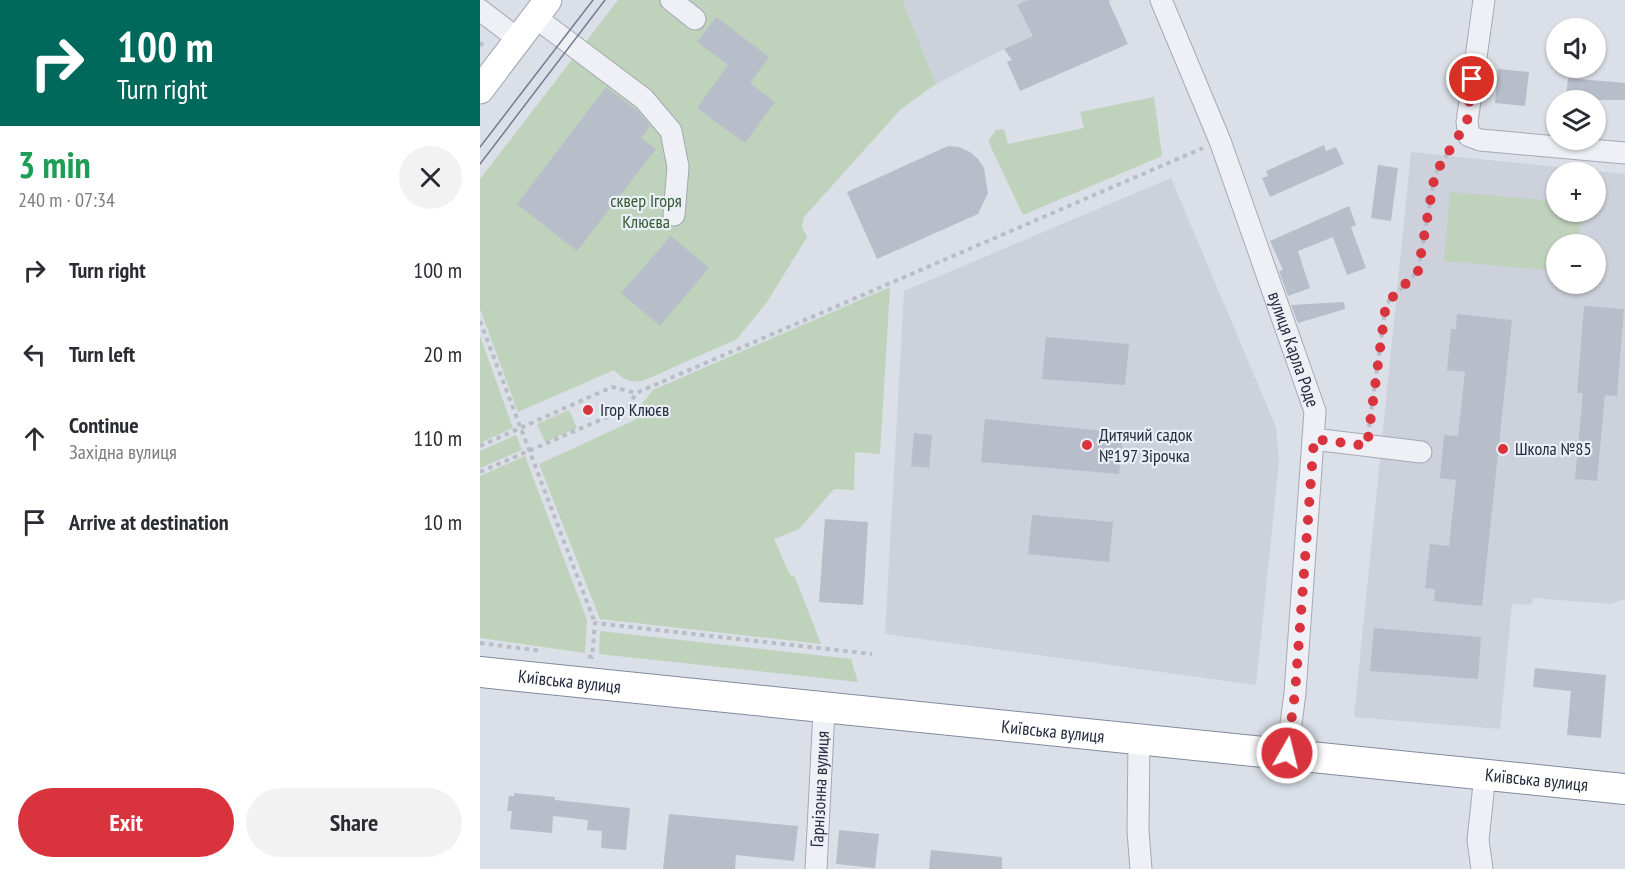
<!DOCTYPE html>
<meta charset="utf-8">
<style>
:root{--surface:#fff;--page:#f2f2f3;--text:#2b2b33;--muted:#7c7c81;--accent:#d9343d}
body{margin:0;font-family:"PT Sans Narrow",sans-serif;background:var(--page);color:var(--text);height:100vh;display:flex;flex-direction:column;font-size:22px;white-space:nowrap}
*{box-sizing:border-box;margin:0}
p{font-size:20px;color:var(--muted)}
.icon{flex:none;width:33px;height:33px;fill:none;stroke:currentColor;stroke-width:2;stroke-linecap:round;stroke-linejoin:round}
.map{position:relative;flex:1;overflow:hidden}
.sheet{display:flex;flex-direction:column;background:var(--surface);width:480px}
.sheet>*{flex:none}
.guide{background:#00695c;color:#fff;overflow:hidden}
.fabs{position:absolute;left:1066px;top:18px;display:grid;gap:12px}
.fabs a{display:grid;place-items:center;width:60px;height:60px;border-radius:50%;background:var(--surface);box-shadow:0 2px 4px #0004;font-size:30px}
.pin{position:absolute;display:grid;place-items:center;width:51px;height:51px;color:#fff;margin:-26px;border:3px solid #fff;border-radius:50%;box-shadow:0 2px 6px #0007}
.me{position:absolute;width:66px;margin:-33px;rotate:8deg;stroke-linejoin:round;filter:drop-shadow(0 0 4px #0008)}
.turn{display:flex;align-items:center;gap:21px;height:126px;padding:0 18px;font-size:27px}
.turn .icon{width:78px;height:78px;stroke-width:2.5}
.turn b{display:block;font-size:42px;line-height:51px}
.round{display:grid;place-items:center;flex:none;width:63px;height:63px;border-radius:32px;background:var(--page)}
.headline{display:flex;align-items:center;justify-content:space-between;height:102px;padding:0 18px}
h1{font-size:36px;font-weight:600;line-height:45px;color:#1e9e55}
.primary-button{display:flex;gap:12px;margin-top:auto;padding:12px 18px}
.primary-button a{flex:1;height:69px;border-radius:36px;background:var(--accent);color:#fff;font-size:24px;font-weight:600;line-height:69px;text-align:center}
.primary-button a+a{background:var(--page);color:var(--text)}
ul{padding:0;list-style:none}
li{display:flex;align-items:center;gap:18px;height:84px;padding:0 18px}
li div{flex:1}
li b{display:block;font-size:22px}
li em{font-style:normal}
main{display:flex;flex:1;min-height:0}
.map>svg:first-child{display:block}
.built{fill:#cdd1dc;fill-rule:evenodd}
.green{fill:#bfd2bb}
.building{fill:#b8bdca}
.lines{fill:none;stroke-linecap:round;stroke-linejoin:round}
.minor-casing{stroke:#a4a9b4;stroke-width:23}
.major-casing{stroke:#9aa1b4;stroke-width:29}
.highway-casing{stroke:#818a9f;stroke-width:32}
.path{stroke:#b9bdc5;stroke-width:4;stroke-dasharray:4.5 4.5;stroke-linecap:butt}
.minor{stroke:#eef0f5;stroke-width:21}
.major{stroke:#fff;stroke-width:27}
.highway{stroke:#fff;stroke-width:30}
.tram{stroke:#737c92;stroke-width:1.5}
.route{stroke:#d9343d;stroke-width:10;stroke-dasharray:0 18}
.poi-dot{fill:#d9343d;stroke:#eaeef5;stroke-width:2}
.labels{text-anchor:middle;stroke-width:4.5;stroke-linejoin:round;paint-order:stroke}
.park-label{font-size:18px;fill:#345b30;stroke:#eaeef5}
.street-label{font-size:18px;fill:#242b3e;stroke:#eaeef5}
.poi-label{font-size:18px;fill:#242b3e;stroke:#eaeef5;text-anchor:start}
</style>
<main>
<section class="sheet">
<div class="guide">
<div class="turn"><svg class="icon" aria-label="right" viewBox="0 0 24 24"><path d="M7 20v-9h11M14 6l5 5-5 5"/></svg><div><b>100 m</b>Turn right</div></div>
</div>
<div class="headline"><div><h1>3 min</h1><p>240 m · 07:34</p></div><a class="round"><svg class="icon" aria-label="close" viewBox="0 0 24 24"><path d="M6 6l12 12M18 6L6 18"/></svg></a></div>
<ul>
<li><svg class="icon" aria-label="right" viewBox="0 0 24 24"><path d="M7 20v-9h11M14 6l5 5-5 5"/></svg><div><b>Turn right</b></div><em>100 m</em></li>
<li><svg class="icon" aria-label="left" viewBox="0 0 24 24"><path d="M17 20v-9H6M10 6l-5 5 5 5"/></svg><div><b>Turn left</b></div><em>20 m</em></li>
<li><svg class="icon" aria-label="ahead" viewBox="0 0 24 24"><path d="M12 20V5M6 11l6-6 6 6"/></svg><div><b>Continue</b><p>Західна вулиця</p></div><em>110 m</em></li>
<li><svg class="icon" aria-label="arrive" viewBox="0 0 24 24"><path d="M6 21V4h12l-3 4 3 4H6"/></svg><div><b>Arrive at destination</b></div><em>10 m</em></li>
</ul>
<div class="primary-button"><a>Exit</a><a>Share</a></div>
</section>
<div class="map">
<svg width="1145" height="869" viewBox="0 0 1145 869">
<rect width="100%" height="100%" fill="#dbdfe7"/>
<!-- built -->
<path class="built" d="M412 0H633L524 49 456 84 446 77Z
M931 152 1145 174V599L1131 604 1053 598 1052 605 1032 604 1020 729 874 717ZM1077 172H1116V212H1077ZM1077 244H1116V284H1077Z
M691 178 796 427 799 462 776 685 405 634 424 291Z"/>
<!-- green -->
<path class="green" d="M138 0H422L456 84 421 109 324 217 322 227 327 237 287 302 257 339 165 380C150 384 144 380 134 370L38 412 0 309V179Z
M674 97 682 156 543 215 508 141 516 130 524 129 528 144 604 128 600 112Z
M970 192 1077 201V212H1102L1099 244H1077V271L964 261Z
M410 287 400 454 375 452 374 490 354 489 319 529 294 539 310 575 315 577 341 644 120 619 59 464 155 420 158 409 173 390Z
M0 336 33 428 0 443Z
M89 410 97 428 65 442 57 424Z
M36 435 42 450 0 468V451Z
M45 456 107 620 105 653 0 638V476Z
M120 631 371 659 378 682 119 654Z"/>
<!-- building -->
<path class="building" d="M548 0H628L648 44 540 91 527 62 532 60 524 49 553 36 537 5Z
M236 17 289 57 270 83 295 102 265 143 217 108 248 65 217 42Z
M1018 69 1049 72 1045 106 1015 103Z
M1088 78 1145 83V100H1086Z
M126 87 158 111 170 126 161 138 176 149 97 251 37 204Z
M844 145 846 151 856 147 864 164 790 197 782 178 788 176 786 171Z
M468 146 479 147 490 152 498 159 504 168 508 193 498 214 397 259 367 192Z
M898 165 918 168 911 221 891 218Z
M869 206 876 225 871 227 886 268 867 275 853 237 818 251 830 288 808 296 799 271 803 270 790 241Z
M191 236 229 268 180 326 141 293Z
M864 302 865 309 818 323 811 305Z
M1104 306 1144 309 1137 396 1125 395 1117 481 1095 479 1103 393H1097Z
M977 314 1032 320 1002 606 954 601 955 589 945 588 950 544 969 546 976 480 960 478 964 435 978 436 985 372 967 370 971 329H976Z
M566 337 649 344 645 385 562 379Z
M505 419 643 433 639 474 501 462Z
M434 433 452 435 449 468 431 466Z
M552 515 633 522 629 562 548 554Z
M345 519 388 522 383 605 339 602Z
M894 628 1001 637 998 679 890 671Z
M1055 668 1126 675 1121 738 1087 735 1091 691 1053 687Z
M34 793 75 797V800L150 808 146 850 121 848 122 831 107 830 108 820 73 816 72 833 30 829 32 811H27L29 796H34Z
M189 814 318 826 314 861 256 855 255 869H183Z
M359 830 399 834 395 868 356 864Z
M451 850 522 857V869H449Z"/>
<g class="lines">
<defs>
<g id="minor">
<path d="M191 0 215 19"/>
<path id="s1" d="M681 0 740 141 835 411 815 693 807 754"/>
<path d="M1004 0 987 122 989 136 1000 140 1145 153"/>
<path d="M0 10 38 39"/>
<path d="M55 17 164 99 191 131 198 167 194 215"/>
<path d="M833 439 941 452"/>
<path d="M659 740 658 831 661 869"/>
<path id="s2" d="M336 869 344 710"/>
<path d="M1002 869 998 840 1005 775"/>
</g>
<path id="major" d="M0 90 68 0"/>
<g id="highway">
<path id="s3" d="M0 672C381 714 763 750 1145 789"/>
</g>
</defs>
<!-- minor casing -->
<use href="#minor" class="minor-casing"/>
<!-- major casing -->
<use href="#major" class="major-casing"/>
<!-- highway casing -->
<use href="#highway" class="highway-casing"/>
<!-- path -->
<path class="path" d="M0 46 5 39
M0 321 115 623
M889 427 906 304 938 271 955 174 972 146
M0 446 132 387 156 393
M0 472 148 408 156 393 723 148
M0 643 62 651
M108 656 112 657 115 623 392 654"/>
<!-- minor -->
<use href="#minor" class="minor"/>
<!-- major -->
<use href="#major" class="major"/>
<!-- highway -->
<use href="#highway" class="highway"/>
<!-- tram -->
<path class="tram" d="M0 147 113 0
M0 164 125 0"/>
</g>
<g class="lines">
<!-- route -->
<path class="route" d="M807 753 815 693 834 439 887 446 906 304 938 271 955 174 987 122 992 79"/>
</g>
<!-- markers -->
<g class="poi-dot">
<circle cx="108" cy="410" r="6"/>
<circle cx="607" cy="445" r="6"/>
<circle cx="1023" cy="449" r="6"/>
</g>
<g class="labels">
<!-- park labels -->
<g class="park-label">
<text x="166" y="207">сквер Ігоря<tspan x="166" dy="21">Клюєва</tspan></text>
</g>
<!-- street labels -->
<g class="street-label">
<text dy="6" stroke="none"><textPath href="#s1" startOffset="374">вулиця Карла Роде</textPath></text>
<text dy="6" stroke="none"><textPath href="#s3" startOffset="90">Київська вулиця</textPath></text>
<text dy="6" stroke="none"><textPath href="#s3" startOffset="576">Київська вулиця</textPath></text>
<text dy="6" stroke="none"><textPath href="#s3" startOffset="1062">Київська вулиця</textPath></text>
<text dy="6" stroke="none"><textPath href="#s2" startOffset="80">Гарнізонна вулиця</textPath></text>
</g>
<!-- poi labels -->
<g class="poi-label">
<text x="120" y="416">Ігор Клюєв</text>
<text x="619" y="441">Дитячий садок<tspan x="619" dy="21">№197 Зірочка</tspan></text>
<text x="1035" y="455">Школа №85</text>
</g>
</g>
</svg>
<div class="fabs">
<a><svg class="icon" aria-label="sound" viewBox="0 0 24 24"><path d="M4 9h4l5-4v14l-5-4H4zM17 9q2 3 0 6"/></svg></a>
<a><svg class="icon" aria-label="layers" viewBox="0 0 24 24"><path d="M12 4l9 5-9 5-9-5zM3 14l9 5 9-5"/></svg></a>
<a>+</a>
<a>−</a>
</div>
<div class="pin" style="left:992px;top:79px;background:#d93025"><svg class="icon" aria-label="arrive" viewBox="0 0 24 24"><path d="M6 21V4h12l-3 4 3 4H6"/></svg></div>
<svg class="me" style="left:807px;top:753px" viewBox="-20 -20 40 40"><circle r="17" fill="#d9343d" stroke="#fff" stroke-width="3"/><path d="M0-11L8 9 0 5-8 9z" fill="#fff"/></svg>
</div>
</main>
